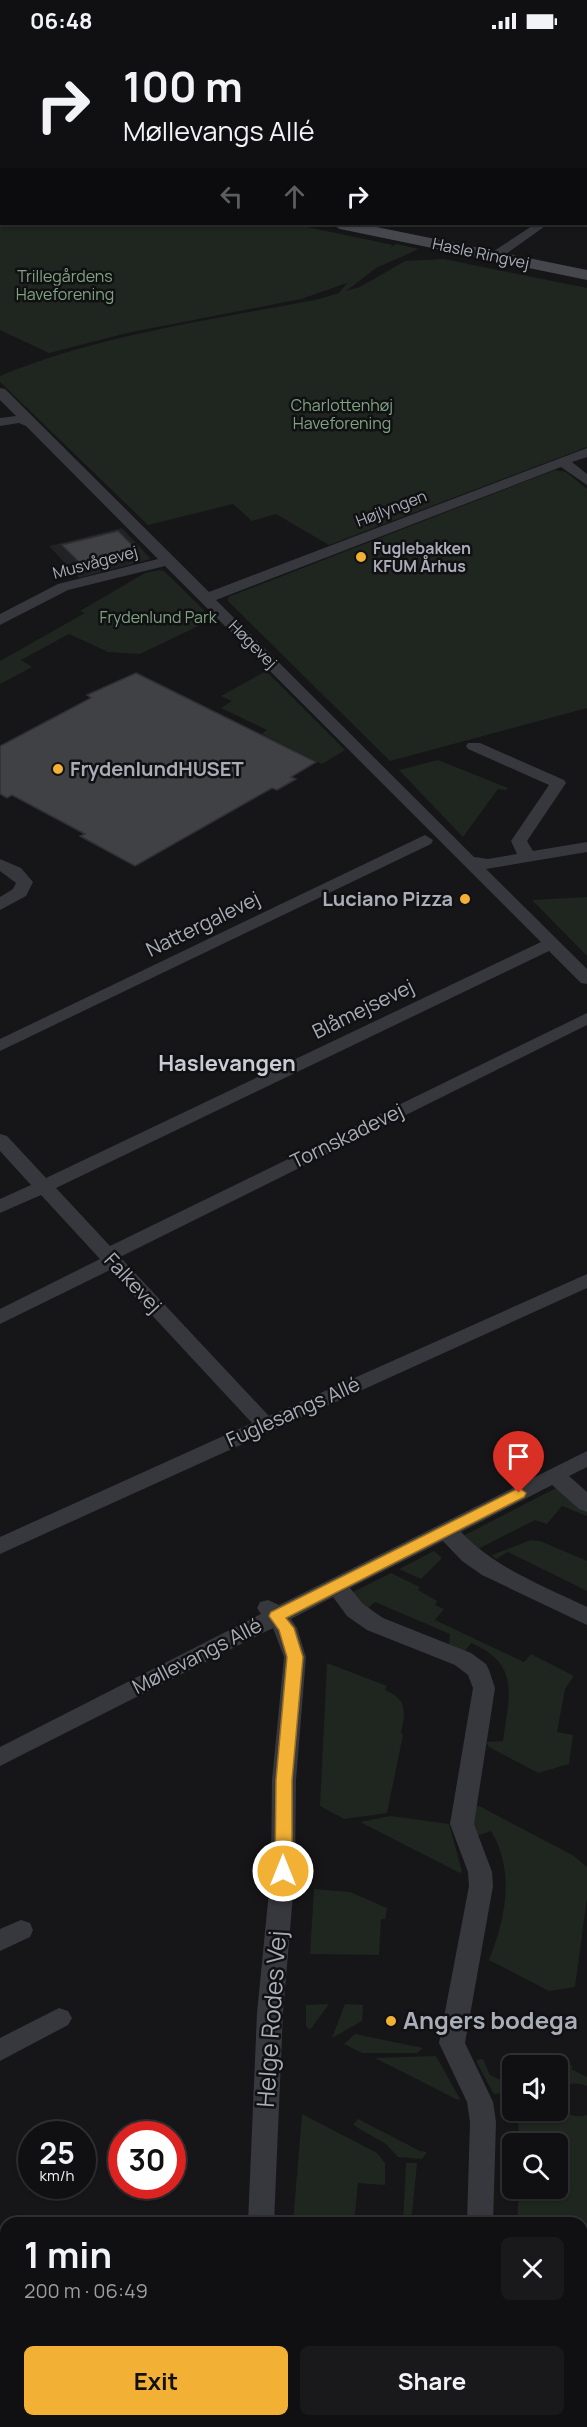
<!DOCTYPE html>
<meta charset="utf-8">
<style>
:root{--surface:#101012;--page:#19191b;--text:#f1f3f6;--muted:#9c9d9f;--line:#303032;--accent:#f2b134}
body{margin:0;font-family:Manrope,sans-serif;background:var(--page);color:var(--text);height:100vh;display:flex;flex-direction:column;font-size:22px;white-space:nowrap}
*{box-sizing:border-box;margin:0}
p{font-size:20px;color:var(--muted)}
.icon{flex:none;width:33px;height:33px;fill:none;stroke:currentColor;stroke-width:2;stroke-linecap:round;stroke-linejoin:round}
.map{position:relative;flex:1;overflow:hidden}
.side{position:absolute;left:0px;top:2175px;width:588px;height:210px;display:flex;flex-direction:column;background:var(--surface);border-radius:18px 18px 0 0;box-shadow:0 2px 4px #0004,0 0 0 2px var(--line)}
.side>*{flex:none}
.hud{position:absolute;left:0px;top:0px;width:588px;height:183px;box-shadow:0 2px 4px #0004,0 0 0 2px var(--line);background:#101012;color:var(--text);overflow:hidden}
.fabs{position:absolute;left:502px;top:2013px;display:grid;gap:12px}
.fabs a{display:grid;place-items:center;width:66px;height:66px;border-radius:9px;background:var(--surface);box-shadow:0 2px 4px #0004,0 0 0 2px var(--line);font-size:30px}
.speed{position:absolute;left:18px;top:2079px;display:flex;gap:12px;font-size:30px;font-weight:700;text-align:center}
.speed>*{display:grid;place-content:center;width:78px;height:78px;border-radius:50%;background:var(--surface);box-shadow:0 2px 4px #0004,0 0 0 2px var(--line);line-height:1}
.speed small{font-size:15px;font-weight:400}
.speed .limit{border:9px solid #d22;background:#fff;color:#111}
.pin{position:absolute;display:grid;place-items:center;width:51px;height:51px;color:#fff;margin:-62px -26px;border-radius:50% 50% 50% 0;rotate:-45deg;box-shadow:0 0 6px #0007}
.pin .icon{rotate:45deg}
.me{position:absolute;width:66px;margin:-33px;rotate:0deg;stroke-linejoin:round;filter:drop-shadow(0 0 4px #0008)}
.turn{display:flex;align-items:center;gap:21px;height:126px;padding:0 24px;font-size:27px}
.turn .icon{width:78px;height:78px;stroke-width:2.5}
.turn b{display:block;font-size:42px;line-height:51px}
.lanes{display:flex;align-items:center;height:57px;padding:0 24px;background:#0003;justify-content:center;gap:30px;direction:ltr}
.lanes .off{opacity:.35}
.round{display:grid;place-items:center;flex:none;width:63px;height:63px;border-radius:9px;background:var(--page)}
.overview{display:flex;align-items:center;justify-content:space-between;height:102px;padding:0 24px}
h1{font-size:36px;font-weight:700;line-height:45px}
.primary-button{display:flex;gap:12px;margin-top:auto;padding:12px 24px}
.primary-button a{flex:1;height:69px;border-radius:9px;background:var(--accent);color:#111;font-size:24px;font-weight:700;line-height:69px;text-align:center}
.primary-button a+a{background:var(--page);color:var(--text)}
.status{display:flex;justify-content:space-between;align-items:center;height:42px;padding:0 30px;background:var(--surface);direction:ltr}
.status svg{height:16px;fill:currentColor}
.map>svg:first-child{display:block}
.built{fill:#222225}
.green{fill:#1e261f}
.building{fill:#404145;stroke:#303034;stroke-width:1.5}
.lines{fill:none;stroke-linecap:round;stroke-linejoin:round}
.minor{fill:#37383d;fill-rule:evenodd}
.tertiary{fill:#37383d;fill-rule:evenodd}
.secondary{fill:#45474d;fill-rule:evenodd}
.route{fill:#f2b134;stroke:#9d7322;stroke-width:1.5}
.poi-dot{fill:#f2b134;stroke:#111113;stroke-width:2}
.labels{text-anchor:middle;stroke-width:5;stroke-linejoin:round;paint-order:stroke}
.far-street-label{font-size:16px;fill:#a8adb8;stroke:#111113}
.far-park-label{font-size:16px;fill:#7fa381;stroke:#111113}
.far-poi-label{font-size:16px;font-weight:bold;fill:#a8adb8;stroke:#111113;text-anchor:start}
.poi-label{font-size:20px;font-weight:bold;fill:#a8adb8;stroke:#111113;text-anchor:start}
.street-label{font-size:20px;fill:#a8adb8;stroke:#111113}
.quarter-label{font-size:22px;font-weight:bold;fill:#c9ccd4;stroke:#111113}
.near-street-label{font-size:24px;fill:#a8adb8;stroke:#111113}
.near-poi-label{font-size:24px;font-weight:bold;fill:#a8adb8;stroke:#111113;text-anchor:start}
</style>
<div class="status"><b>06:48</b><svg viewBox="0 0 49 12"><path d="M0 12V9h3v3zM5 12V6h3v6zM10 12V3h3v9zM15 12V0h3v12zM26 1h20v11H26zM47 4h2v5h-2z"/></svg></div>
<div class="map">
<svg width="587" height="2385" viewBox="0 0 587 2385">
<rect width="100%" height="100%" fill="#161618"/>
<!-- built -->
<path class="built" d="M122 486 151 517 79 536 49 504Z"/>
<!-- green -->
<path class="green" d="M0 120 2 182H293L393 203 389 207 396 202 419 207 376 226 346 249 360 245 405 219 444 217 587 246V405L329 503 276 472 252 479 233 462 148 483 0 340V334C101 292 212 278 319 257L339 251 347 241 301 257 127 291 49 311 0 288Z
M555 428 566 430 587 447V666L390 719 228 559V555Z
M159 528 164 529 213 577 140 612 108 610 69 592 21 618 32 625 0 642V619L85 571 80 569 145 531Z
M266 629 345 708 322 722 262 692 267 688 221 666 232 659 221 654Z
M438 718 508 746 506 748 498 747 463 795 399 728Z
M587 855V914L532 858Z
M560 1444 587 1466V1474L562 1464 547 1482 535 1478 474 1509 461 1495Z
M531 1498 540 1499 587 1519V1549L508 1510 496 1517 492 1513Z
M434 1509 442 1516 421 1537 399 1527Z
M391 1531 420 1545 418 1548 437 1559 435 1563 444 1567 435 1578 524 1620 531 1612 574 1634 565 1647 557 1690 573 1693 569 1722 538 1731 489 1705 486 1700 503 1699C509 1654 521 1622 471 1601L465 1609 449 1604 450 1592 375 1560 366 1568 351 1551Z
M327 1621 387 1644 385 1648C407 1657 406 1670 401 1691L403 1693 387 1771 344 1777 320 1764Z
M479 1764 574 1814 587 1825V1856L575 1945 549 1949 489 1918C506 1876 515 1829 491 1789L476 1794 473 1785 474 1765Z
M391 1774 449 1782 462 1829 460 1831 360 1780Z
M314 1847 350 1850 387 1866 385 1877H381L379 1913 310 1912Z
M329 1962 310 1988 306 1984V1963Z
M345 1962 363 1963 362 1979 332 1996Z
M355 1992 423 2006 417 2011H362L344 2002Z
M436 2014 460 2057 458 2058 375 2016Z
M550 2014 573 2024 571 2027 587 2035V2044C575 2039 563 2041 558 2054V2024L545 2023Z
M483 2017 490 2033 511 2043 513 2041V2063L509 2064 505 2051 494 2052 477 2021V2018Z
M558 2059C562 2072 574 2077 587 2073V2212H582V2181H517L519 2147 558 2146V2102L520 2101 517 2069 558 2068Z
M302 2072 377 2111 385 2121V2143L358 2141 354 2181H293Z
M358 2077 420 2109 427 2110 422 2117 398 2115 386 2102 353 2083Z
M406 2121H417L411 2181H403Z
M582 2333 587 2334V2385H548L545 2379H582Z
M334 2379H407L401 2385H335Z"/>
<!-- building -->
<path class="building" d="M118 489 138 509 82 523 62 503Z
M136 631 316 720 291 735 296 737 277 748 272 746 135 824 80 794 85 792 12 753 7 756 0 752V704L91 656 87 653Z"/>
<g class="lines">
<!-- minor -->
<path class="minor" d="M59 0H75L58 2Z
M158 0H170L171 2H159Z
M0 12H2V18H0Z
M586 162H587V170H586Z
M535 182H548L499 217H491V211Z
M0 346 5 347 209 550 587 406V415L572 420 587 432V443L561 425 216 558 474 815 488 817 517 812 511 799 549 743 468 707 466 704 468 701H480L564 738 566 741 527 799 533 809 587 800V810L486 827 587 927V942L581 941 549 909 56 1146 110 1204 587 971V983L120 1215 269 1374 587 1232V1246L0 1512V1495L252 1381 110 1228 0 1282V1267L100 1217 41 1153 0 1171V1157L31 1143 0 1109V1092L7 1094 46 1136 541 900 165 524 68 548 0 583V572L58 542 158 517 26 384 19 381 0 384V376L16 374 0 358Z
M425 793 433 798 431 802 0 1009V997Z
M0 817 21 826 33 840 26 854 0 868V855L13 847 16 841 0 829Z
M587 1409V1425L569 1434 587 1450V1470L579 1467 552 1443 461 1490C495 1526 542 1543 587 1565V1583L482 1533 462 1519 443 1499 350 1546 363 1562 383 1576 471 1611 486 1622 489 1628 495 1646 474 1782 492 1830 493 1844 465 2001 493 2060 496 2080 493 2181H467L470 2080 467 2060 439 2001 469 1844 468 1830 450 1782 473 1646 468 1633 455 1623 367 1588 347 1574 333 1555 291 1577 297 1586 306 1615 296 1738 295 1829 283 1971 274 2181H248L257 1971 271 1829 272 1738 284 1615 273 1586 0 1724V1705L261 1572 257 1566 260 1560 268 1558 279 1563Z
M21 1878 30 1881 33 1888 30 1895 0 1909V1887Z
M59 1966 68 1969 72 1976 68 1983 0 2019V1996Z
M582 2220H587V2244H582Z
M6 2316V2342L0 2343V2317Z"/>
<!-- tertiary -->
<path class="tertiary" d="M87 0H106L86 2Z
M110 0H129L109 2Z
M0 17H2V25H0Z"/>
<!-- secondary -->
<path class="secondary" d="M0 96H2V106H0Z
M331 182H362L587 228V238L340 187Z"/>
</g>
<!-- route -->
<path class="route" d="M519 1446 526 1451 524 1455 286 1576 294 1586 303 1615 292 1738V1829L289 1834H277L275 1829 276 1738 287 1615 279 1588 269 1574 271 1570Z"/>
<!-- markers -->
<g class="poi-dot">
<circle cx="361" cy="515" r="6"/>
<circle cx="58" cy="727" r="6"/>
<circle cx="465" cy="857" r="6"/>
<circle cx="391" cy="1979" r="6"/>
</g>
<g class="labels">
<!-- far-street labels -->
<g class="far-street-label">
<text transform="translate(481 211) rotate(12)" y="6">Hasle Ringvej</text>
<text transform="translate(391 466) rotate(-21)" y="6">Højlyngen</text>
<text transform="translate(95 520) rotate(-15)" y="6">Musvågevej</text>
<text transform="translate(253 602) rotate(45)" y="6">Høgevej</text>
</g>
<!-- far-park labels -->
<g class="far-park-label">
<text x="65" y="240">Trillegårdens<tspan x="65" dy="18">Haveforening</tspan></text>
<text x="342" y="369">Charlottenhøj<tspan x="342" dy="18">Haveforening</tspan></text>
<text x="158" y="581">Frydenlund Park</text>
</g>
<!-- far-poi labels -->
<g class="far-poi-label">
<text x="373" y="512">Fuglebakken<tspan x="373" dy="18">KFUM Århus</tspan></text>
</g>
<!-- poi labels -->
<g class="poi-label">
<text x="70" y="734">FrydenlundHUSET</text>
<text x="453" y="864" text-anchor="end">Luciano Pizza</text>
</g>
<!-- street labels -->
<g class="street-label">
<text transform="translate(203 882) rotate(-26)" y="7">Nattergalevej</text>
<text transform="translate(363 967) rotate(-26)" y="7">Blåmejsevej</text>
<text transform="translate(347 1094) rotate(-26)" y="7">Tornskadevej</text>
<text transform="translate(133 1241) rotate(47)" y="7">Falkevej</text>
<text transform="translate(293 1370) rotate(-24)" y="7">Fuglesangs Allé</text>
<text transform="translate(197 1614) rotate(-27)" y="7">Møllevangs Allé</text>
</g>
<!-- quarter labels -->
<g class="quarter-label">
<text x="227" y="1029">Haslevangen</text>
</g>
<!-- near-street labels -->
<g class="near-street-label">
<text transform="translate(272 1977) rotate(-86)" y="8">Helge Rodes Vej</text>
</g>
<!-- near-poi labels -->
<g class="near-poi-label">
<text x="403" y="1987">Angers bodega</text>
</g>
</g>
</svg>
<div class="fabs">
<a><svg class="icon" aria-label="sound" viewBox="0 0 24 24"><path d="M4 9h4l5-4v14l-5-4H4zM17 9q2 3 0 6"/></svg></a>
<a><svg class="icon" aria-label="search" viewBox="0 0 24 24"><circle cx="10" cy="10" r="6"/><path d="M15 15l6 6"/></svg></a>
</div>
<div class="speed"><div>25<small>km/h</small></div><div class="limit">30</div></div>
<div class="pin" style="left:519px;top:1451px;background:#d93025"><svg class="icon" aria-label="arrive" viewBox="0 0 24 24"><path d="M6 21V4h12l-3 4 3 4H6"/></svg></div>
<svg class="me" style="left:283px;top:1829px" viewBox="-20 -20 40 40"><circle r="17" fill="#f2b134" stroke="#fff" stroke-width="3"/><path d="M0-11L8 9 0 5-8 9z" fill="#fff"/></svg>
<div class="hud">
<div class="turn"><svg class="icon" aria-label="right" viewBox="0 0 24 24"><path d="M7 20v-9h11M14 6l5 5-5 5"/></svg><div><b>100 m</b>Møllevangs Allé</div></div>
<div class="lanes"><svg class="icon off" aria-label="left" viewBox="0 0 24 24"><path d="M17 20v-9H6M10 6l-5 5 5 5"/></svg><svg class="icon off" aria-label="ahead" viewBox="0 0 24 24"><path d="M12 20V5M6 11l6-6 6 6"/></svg><svg class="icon" aria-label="right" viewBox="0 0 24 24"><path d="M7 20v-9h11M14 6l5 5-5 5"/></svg></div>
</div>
<section class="side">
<div class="overview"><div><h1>1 min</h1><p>200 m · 06:49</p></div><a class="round"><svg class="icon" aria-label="close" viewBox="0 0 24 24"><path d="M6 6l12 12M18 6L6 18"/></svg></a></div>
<div class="primary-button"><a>Exit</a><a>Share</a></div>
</section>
</div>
